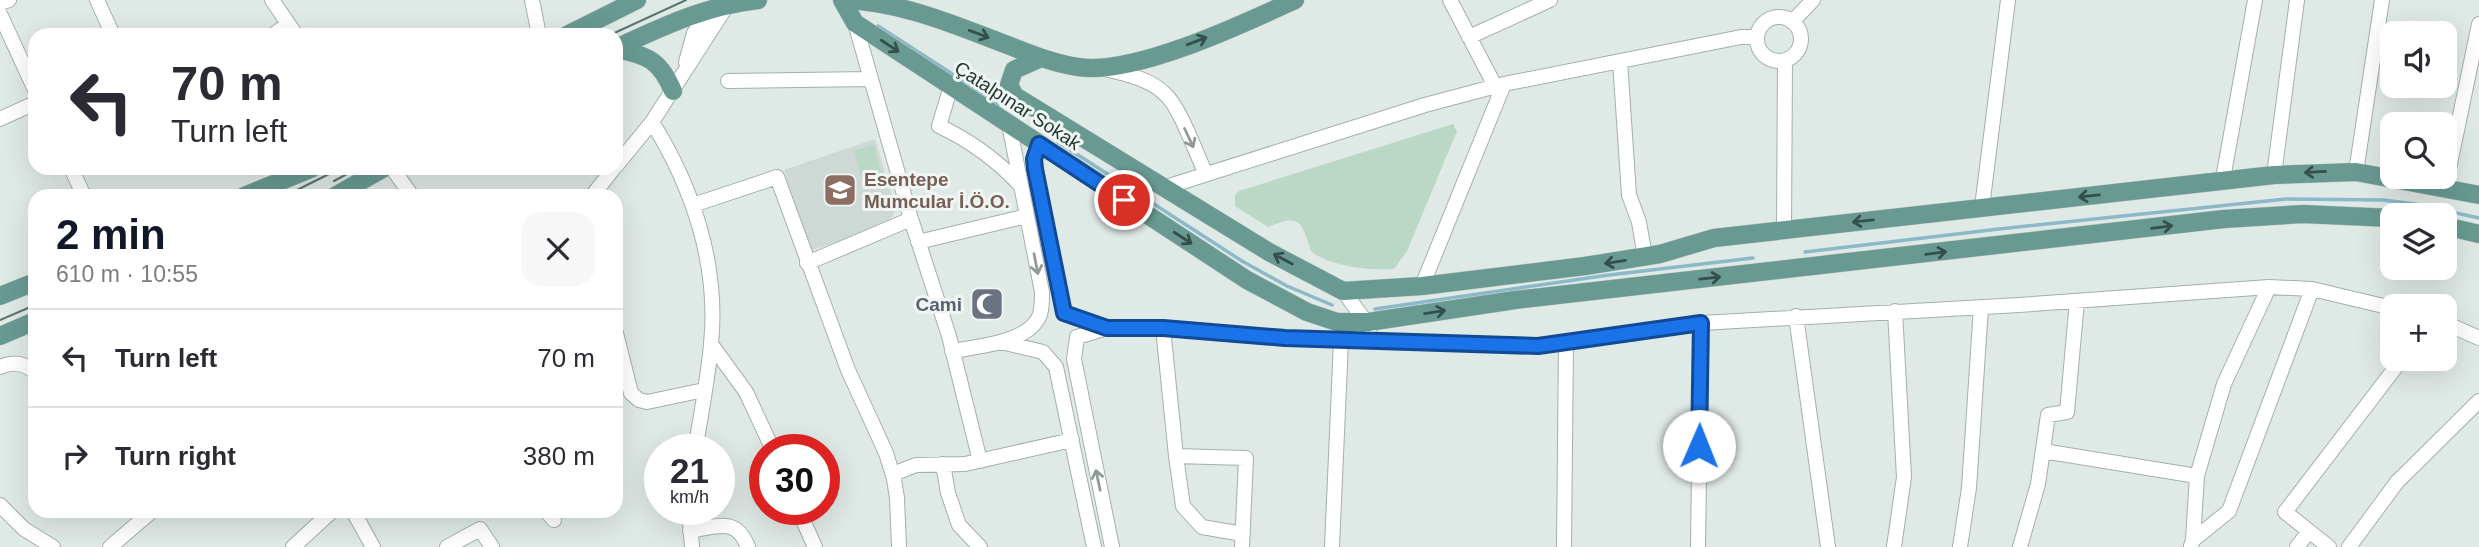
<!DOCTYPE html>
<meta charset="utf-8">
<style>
:root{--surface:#fff;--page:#f7f7f7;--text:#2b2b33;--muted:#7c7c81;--line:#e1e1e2;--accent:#111827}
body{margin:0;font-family:Arial,sans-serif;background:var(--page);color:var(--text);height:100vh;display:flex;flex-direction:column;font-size:26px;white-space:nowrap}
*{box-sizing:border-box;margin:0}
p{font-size:23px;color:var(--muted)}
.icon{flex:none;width:38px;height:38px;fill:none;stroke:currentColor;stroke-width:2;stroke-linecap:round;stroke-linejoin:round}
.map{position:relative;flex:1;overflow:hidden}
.drawer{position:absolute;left:28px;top:189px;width:595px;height:329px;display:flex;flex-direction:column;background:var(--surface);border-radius:21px;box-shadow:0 7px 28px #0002}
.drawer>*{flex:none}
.hud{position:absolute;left:28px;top:28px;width:595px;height:147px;border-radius:21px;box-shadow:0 7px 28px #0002;background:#fff;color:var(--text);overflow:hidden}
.fabs{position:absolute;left:2380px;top:21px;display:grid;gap:14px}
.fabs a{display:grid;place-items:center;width:77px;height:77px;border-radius:14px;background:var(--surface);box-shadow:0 7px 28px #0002;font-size:35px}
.speed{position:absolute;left:644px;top:434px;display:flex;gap:14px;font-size:35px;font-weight:700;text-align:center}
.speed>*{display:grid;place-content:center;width:91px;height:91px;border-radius:50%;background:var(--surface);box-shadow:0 7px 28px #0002;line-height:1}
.speed small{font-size:18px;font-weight:400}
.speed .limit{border:10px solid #d22;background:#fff;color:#111}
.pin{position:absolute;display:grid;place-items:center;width:60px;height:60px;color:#fff;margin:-30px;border:4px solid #fff;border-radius:50%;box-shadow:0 2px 7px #0007}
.me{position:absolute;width:77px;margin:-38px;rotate:1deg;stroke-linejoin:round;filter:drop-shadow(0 0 5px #0008)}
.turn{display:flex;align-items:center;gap:24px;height:147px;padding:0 28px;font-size:32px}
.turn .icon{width:91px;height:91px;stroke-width:2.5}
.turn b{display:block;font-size:49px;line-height:60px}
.round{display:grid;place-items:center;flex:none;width:74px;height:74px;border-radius:21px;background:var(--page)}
.summary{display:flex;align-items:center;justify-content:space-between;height:119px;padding:0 28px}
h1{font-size:42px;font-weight:800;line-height:52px;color:var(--accent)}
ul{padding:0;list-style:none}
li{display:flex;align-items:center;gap:21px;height:98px;padding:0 28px;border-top:2px solid var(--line)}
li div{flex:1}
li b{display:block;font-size:26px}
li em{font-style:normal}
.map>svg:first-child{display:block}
.built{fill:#ced8d5}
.green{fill:#bad8c5}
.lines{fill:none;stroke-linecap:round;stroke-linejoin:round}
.stream{stroke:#8cb9c9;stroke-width:3.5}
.minor-casing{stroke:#a3b0ac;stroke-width:16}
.major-casing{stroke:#bdc3c2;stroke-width:19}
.minor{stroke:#fff;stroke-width:14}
.major{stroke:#689a92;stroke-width:18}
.tram{stroke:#5c736f;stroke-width:2}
.oneway{stroke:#34504b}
.oneway2{stroke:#909b99}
.route-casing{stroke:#114b97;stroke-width:18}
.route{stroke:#1a73e8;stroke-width:12}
.labels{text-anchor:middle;stroke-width:6;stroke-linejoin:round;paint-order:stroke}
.street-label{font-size:19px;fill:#223733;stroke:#eff6f3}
.education-label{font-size:19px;font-weight:bold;fill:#785e54;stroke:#eff6f3;text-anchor:start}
.worship-label{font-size:19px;font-weight:bold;fill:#5b616d;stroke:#eff6f3;text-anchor:end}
</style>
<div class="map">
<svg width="2479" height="547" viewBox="0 0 2479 547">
<rect width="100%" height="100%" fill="#dfe9e5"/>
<!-- built -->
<path class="built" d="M875 139 896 210 886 226 806 252 784 170Z"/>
<!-- green -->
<path class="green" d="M1453 124 1457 131 1407 251 1394 269C1371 271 1328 266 1311 251 1301 222 1301 213 1268 227L1235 206V195L1239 191Z
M874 145 883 181 864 187 854 150Z"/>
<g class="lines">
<!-- stream -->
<path class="stream" d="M878 26 999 104
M1058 142 1242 261 1287 286 1332 305
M1805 252 1999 229 2286 199 2383 200 2415 204 2479 218
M1375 309 1609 275 1753 258"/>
<defs>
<path id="minor" d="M97 0 113 35
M272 0 296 35
M532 0 539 35
M1450 0 1495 86
M0 3 9 0
M0 14 35 90
M1757 39a22 22 0 1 1 44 0a22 22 0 1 1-44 0Z
M1792 22 1813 0
M855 23 911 219 949 336 980 461
M273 35 288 24
M1469 37 1550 0
M1620 61 1629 195 1639 222 1645 257
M686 62 694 33 712 8
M1105 69C1126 74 1151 79 1166 95 1181 109 1196 154 1206 174
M728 81 871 79
M951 86 939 126C971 141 997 160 1021 186
M0 119 35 103
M652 122C693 188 719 265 711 344 708 379 701 415 695 450
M1039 144 1034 159 1035 169 1064 313 1107 328
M616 166 652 122 728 4
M71 168 84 196
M392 168 412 196
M2356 172 2382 0
M2274 175 2297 0
M2223 179 2255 0
M1163 188 1425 105 1504 84
M2445 188 2479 24
M592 196 614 168
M693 205 777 177 848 370 886 453 894 479 897 498 899 547
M1982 207 2008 0
M1784 229 1785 60
M918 242 1027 216
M807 263 911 219
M1422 286 1504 84 1741 37H1756
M1343 291 1370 327
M1796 316 1828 547
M2445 323 2479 338
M1163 328 1176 456 1246 458 1242 547
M616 333 631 393 639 400 647 402 704 390
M1001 342 1043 352 1056 367 1094 547
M711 344 746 392 773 450
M952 351C976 347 1024 343 1038 319 1042 312 1042 301 1042 292L1009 124
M0 367C13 361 24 363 35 372
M2043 451 2197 476
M1176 456 1183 506 1202 527 1243 534
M943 464 948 493 959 525 980 547
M893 474 916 465 965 464 1072 440
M0 505 24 529 53 547
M689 509 692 547
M798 509 815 547
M353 511 373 547
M546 511 554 520
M690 531C717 527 736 516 748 547
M2193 540 2229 511 2312 289
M2191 546 2193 540 2197 476 2224 384 2269 287
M110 547 152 511
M293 547 332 511
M447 547 480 529 492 547
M1112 547 1074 359 1077 337 1107 328H1163L1285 338 1538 346 1701 323 2019 305 2269 287 2312 289 2392 308
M1332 547 1341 341
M1564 547 1566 342
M1698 547 1701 323
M1894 547 1904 477 1895 311
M1960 547 1969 488 1981 307
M2020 547 2038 484 2048 415 2067 412 2077 301
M2297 547 2309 531
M2329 547 2285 512 2402 359
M2349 547 2397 482 2479 401"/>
<path id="major" d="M842 0 855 23 1247 280 1307 312 1337 322H1368L1515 300 2224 219 2303 214 2392 218
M843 0C896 1 948 22 997 41 1024 51 1050 63 1078 67 1133 76 1243 24 1295 0
M567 35 637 0
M616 48C664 26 705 6 758 0
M616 49C647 55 660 60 673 91
M1041 58 1014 70 1009 85 1015 96 1269 252 1343 291 1422 286 1585 266 1660 254 1714 238 2274 175 2356 172 2479 195
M244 196 313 168
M335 196 384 168
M2445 226 2479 234
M0 296 35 282
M0 336 35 321"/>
</defs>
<!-- minor casing -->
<use href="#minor" class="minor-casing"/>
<!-- major casing -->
<use href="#major" class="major-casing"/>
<!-- minor -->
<use href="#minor" class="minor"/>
<!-- major -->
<use href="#major" class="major"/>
<!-- tram -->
<path class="tram" d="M610 35 686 0
M334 181 358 168
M285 196 341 168
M0 320 35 305"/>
</g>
<!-- one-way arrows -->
<defs><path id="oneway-shaft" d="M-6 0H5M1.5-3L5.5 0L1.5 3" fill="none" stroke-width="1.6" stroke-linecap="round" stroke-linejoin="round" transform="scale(1.75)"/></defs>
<g class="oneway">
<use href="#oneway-shaft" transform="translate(979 34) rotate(20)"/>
<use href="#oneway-shaft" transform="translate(1197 41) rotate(-21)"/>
<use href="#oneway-shaft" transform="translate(890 46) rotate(33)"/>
<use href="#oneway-shaft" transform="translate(2315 172) rotate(177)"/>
<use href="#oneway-shaft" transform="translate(2089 196) rotate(174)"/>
<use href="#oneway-shaft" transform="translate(1863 221) rotate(174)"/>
<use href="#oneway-shaft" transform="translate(2162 227) rotate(-7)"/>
<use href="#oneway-shaft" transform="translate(1183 238) rotate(33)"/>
<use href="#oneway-shaft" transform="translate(1936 253) rotate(-7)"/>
<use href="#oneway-shaft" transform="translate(1283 259) rotate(-152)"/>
<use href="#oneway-shaft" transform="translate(1615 262) rotate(171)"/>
<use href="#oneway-shaft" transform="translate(1710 278) rotate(-6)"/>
<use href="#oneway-shaft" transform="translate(1435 312) rotate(-9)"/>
</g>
<g class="oneway2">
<use href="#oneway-shaft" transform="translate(1189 138) rotate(65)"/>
<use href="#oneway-shaft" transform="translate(1036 264) rotate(79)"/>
<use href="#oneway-shaft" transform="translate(1098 480) rotate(-102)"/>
</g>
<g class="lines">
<defs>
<path id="route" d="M1124 200 1039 144 1034 159 1035 169 1064 313 1107 328H1163L1285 338 1538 346 1701 323 1699 446"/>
</defs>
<!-- route casing -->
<use href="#route" class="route-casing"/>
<!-- route -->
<use href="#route" class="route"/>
</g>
<!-- icons -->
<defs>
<symbol id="school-square" viewBox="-11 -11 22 22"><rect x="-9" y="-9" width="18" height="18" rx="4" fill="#8d6e63" stroke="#eff6f3"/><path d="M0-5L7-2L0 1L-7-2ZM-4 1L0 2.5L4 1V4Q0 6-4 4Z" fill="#fff"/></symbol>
<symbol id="mosque-square" viewBox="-11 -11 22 22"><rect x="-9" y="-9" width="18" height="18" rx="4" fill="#6b7280" stroke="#eff6f3"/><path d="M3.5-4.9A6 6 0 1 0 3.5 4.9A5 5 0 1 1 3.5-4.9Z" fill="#fff"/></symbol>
</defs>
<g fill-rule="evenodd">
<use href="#school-square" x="821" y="171" width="38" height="38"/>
<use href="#mosque-square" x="968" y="285" width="38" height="38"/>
</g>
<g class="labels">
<!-- street labels -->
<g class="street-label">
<text transform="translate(1018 105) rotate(33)" y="7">Çatalpınar Sokak</text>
</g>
<!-- education labels -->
<g class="education-label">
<text x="864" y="186">Esentepe<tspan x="864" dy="22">Mumcular İ.Ö.O.</tspan></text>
</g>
<!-- worship labels -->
<g class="worship-label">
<text x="962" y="311">Cami</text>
</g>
</g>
</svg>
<div class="fabs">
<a><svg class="icon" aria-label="sound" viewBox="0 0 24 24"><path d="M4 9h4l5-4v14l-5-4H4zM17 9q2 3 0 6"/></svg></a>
<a><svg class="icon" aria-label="search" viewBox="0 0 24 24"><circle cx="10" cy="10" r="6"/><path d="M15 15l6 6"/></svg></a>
<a><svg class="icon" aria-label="layers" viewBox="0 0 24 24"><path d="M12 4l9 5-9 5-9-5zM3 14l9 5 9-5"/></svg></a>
<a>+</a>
</div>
<div class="speed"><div>21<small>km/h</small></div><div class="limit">30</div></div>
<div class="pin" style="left:1124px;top:200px;background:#d93025"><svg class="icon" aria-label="arrive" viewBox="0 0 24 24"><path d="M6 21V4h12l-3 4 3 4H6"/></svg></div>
<svg class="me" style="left:1699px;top:446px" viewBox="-20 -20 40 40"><circle r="19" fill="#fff"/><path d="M0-13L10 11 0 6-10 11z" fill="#1a73e8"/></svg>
<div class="hud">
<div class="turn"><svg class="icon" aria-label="left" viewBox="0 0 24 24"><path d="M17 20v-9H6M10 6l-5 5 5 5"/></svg><div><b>70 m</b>Turn left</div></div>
</div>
<section class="drawer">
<div class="summary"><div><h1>2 min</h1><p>610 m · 10:55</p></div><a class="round"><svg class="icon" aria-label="close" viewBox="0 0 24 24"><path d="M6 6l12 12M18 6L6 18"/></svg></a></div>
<ul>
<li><svg class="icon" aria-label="left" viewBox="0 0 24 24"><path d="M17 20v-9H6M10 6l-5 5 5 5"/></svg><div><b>Turn left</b></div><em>70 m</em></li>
<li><svg class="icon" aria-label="right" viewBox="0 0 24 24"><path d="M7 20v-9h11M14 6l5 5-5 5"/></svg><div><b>Turn right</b></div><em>380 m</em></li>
</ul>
</section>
</div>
